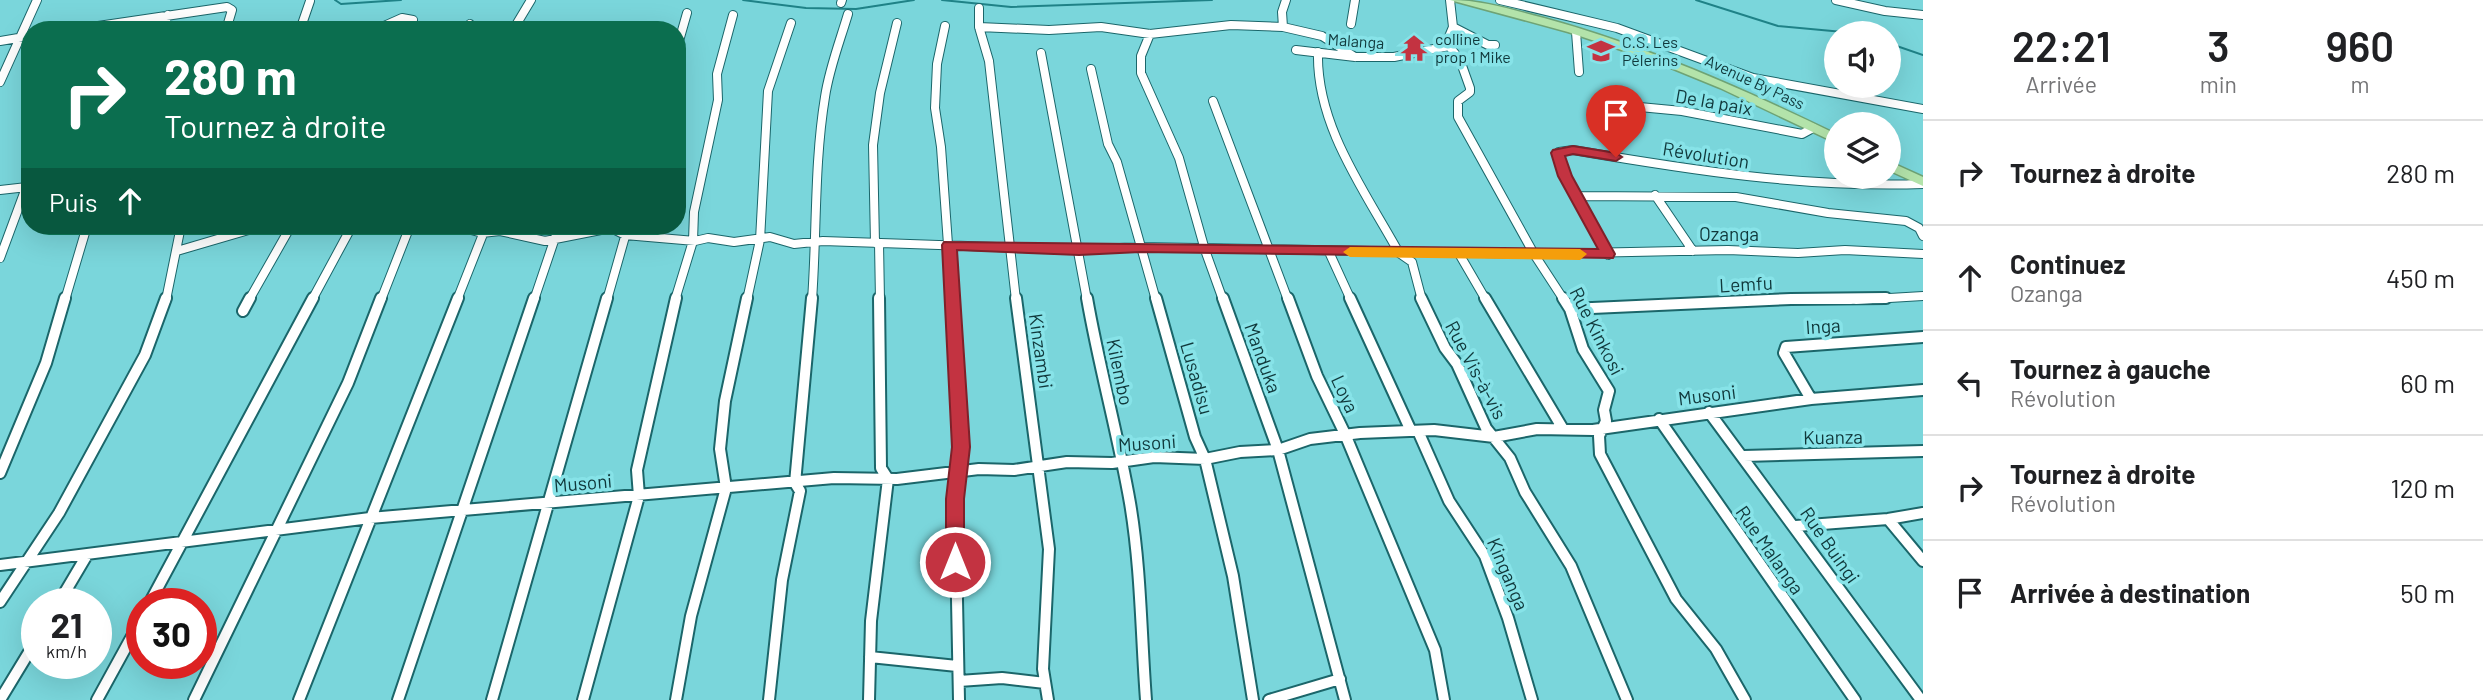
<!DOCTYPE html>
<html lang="fr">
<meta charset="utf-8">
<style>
:root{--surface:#fff;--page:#f6f6f6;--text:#202124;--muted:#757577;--line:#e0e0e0}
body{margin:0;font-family:Barlow,sans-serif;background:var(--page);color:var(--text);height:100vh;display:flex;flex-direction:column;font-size:26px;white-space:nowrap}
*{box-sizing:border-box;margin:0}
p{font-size:23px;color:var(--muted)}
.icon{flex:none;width:38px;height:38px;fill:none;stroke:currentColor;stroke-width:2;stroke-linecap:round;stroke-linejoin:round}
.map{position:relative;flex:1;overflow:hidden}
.drawer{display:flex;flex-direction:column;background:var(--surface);width:560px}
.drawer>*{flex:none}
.top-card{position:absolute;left:21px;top:21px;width:665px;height:214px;border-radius:28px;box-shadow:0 7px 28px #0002;background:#0b6e4f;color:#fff;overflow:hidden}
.tools{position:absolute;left:1824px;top:21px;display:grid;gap:14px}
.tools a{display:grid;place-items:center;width:77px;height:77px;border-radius:50%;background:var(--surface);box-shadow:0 7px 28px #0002;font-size:35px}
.speed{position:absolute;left:21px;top:588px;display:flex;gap:14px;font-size:35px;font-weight:700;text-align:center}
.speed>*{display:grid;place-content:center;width:91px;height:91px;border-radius:50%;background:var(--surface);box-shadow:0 7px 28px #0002;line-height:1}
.speed small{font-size:18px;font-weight:400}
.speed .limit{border:10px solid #d22;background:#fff;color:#111}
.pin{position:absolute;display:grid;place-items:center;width:60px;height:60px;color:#fff;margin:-72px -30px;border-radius:50% 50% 50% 0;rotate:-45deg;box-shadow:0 0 7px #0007}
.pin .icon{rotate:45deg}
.me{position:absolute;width:77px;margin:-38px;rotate:0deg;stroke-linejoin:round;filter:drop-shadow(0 0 5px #0008)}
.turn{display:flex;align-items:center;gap:24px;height:147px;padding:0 28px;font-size:32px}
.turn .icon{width:91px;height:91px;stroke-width:2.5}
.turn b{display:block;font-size:49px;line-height:60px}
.then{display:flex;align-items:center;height:66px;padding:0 28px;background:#0003;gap:14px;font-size:26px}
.eta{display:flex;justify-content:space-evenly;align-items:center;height:119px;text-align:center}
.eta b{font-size:42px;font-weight:600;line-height:49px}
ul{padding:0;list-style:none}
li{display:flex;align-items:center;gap:21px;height:105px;padding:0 28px;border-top:2px solid var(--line)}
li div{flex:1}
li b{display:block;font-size:26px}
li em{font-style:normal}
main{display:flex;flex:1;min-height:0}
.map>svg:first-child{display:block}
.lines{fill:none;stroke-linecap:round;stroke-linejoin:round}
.stream{stroke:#1f8287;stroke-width:2}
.minor-far1-casing{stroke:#1b666a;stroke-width:10}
.minor-casing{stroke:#1b666a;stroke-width:14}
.trunk-casing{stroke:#6ea375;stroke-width:3}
.minor-far1{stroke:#fff;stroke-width:8}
.minor{stroke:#fff;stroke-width:10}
.trunk{fill:#b3e3aa;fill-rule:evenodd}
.route{fill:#c33341;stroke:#7f212a;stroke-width:2}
.slow{fill:#f59e0b}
.labels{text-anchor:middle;stroke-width:7;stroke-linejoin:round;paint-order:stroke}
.far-poi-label{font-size:16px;fill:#10383b;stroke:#87e3e8;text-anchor:start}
.far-street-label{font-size:16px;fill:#10383b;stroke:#87e3e8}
.street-label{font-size:19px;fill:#10383b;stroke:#87e3e8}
</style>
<main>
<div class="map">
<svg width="1923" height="700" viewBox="0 0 1923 700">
<rect width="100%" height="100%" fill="#7ad6db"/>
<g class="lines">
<!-- stream -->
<path class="stream" d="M335 0 341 4 401 0
M743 0 806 8 856 9 914 0
M942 0 1011 7 1212 0
M1696 0 1778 26 1854 33
M1888 43 1923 55"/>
<defs>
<path id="minor-far1" d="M1500 0 1617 28 1753 78 1923 109
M1836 0 1885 11 1923 15
M841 3 842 0
M979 8V27L989 61 1016 300
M1351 24 1355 0
M945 26 937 64 935 108 941 147 952 300
M979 27 1049 30 1101 27 1150 34 1231 25 1283 27 1322 36 1355 57
M1283 27 1282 12 1286 0
M1453 27 1488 45H1495
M71 30 227 7 232 10 226 30
M162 30 168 15
M300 30 310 1
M375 30 402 18 413 20 411 30
M467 30 470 24
M513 30 531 0
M575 30 577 26
M1576 32 1579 72
M1150 34 1141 56V73L1179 158 1205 250 1223 300
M0 41 30 36
M1449 46 1460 60 1470 88V92L1458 101V117L1534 254 1564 300
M677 48 687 13
M1296 50 1355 57H1394L1449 46 1448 39 1453 27 1450 0
M1318 52C1316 126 1365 191 1399 253L1412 262 1422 300
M1041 53 1087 300
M1091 69 1108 144 1117 162 1156 300
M0 82 37 0
M1213 101 1288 300
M1608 104 1682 111 1802 134 1813 128
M0 190 27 187
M1655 195 1693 251
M1577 196 1736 197 1828 213 1906 221 1919 228 1923 236
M457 226 482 233 500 231 545 241 611 228 625 235 695 241 708 238 734 242 770 237 794 244 823 241 1079 250 1140 247 1534 254 1728 250 1798 253 1845 250 1923 254
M875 243 873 145 880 93 897 23
M879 243 880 300
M177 251 262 226
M1329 252 1351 300
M1458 252 1486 300
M1608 255 1565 175 1559 162V152L1573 150C1690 170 1804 188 1923 184
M0 258 30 177
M65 300 87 226
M166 300 181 226
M249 300 291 226
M312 300 352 226
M381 300 410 226
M457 300 485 229
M534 300 559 226
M607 300 628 226
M675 300 693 241 694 212 718 100 717 74 733 15
M747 300 760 240 768 91 791 23
M812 300C817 232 814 164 825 97 829 69 840 41 848 14
M1770 300H1851
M1856 300 1923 296"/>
<path id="minor" d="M952 298 961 447 955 499 959 700
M1016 298 1049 549 1043 669 1048 700
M1087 298C1099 367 1118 434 1130 503 1141 568 1141 634 1146 700
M1156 298 1195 437 1205 459 1233 576 1253 700
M1223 298 1278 450 1345 700
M1288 298 1317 376 1345 434 1435 650 1444 700
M1350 298 1411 431
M1421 298 1445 348 1457 364 1486 428 1510 458 1525 492 1571 566 1627 700
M1485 298 1563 429
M1563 298 1570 309 1583 349 1609 391 1604 410 1606 421 1599 436 1600 454 1676 599 1716 649 1745 700
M1570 309 1791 299 1886 298
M243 311 250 298
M1811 399 1784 353 1786 347 1923 337
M1709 412 1921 700
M1659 419 1855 700
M1418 431 1449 501 1485 556 1508 618 1532 700
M1744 456 1923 451
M0 473 46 363 65 298
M1888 519 1923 561
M1796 526 1888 519 1923 513
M0 565 370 518 834 478 897 479 979 469 1014 470 1067 462 1112 463 1154 457 1205 459 1240 452 1278 450 1310 439 1360 433 1434 430 1494 437 1537 429 1593 430 1811 399 1923 390
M0 602 59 513 145 355 166 298
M58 604 87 555
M149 604 313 298
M870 657 957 666
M959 681 1002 678 1045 683
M0 700 37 639
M97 700 142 618
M194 700 348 383 381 298
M299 700 458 298
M398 700 534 298
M492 700 607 298
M583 700 639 496 637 470 676 298
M676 700 691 616 726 488 720 449 725 401 747 298
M769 700 782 580 800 491 795 483 812 298
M869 700 871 621 888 479 881 468 879 298
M1269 700 1340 679"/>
<path id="trunk" d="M1450 0C1482 0 1513 10 1544 18 1646 46 1741 88 1836 134V143L1720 88 1654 61 1568 32Z
M1888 161 1923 177V186L1888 170Z"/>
</defs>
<!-- minor-far1 casing -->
<use href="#minor-far1" class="minor-far1-casing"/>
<!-- minor casing -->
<use href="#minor" class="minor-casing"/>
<!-- trunk casing -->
<use href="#trunk" class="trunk-casing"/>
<!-- minor-far1 -->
<use href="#minor-far1" class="minor-far1"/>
<!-- minor -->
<use href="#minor" class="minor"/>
<!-- trunk -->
<use href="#trunk" class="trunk"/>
</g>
<!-- route -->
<path class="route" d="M1573 146 1616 153 1622 157 1616 161 1573 154 1565 156 1572 176 1615 254 1613 258 1140 252 1079 255 957 250 970 447 964 499V562L962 567 955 570 949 567 946 562V499L952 447 942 245 944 242 1598 249 1558 176 1551 153 1553 150Z"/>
<!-- slow -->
<path class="slow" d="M1350 247 1580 249 1587 254 1580 260 1350 257 1343 252Z"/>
<!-- icons -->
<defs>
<symbol id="temple-bare" viewBox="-9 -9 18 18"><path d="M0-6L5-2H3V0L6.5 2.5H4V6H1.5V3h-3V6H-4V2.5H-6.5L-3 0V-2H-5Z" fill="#c33341" stroke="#87e3e8" stroke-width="2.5" paint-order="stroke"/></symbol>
<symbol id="school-bare" viewBox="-9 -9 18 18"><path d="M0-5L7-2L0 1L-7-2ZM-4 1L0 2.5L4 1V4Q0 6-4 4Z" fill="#c33341" stroke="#87e3e8" stroke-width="2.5" paint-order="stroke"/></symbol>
</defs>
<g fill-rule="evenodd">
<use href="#temple-bare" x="1395" y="29" width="38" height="38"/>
<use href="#school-bare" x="1582" y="32" width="38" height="38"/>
</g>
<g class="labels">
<!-- far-poi labels -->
<g class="far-poi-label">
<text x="1435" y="45">colline<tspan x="1435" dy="18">prop 1 Mike</tspan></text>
<text x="1622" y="48">C.S. Les<tspan x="1622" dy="18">Pélerins</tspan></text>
</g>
<!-- far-street labels -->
<g class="far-street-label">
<text transform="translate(1356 41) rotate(4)" y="6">Malanga</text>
<text transform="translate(1755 82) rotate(25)" y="6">Avenue By Pass</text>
</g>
<!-- street labels -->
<g class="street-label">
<text transform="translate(1714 102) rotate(10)" y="7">De la paix</text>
<text transform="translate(1706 155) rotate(9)" y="7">Révolution</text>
<text x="1729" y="241">Ozanga</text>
<text transform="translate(1746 284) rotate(-3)" y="7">Lemfu</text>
<text transform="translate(1823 326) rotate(-4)" y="7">Inga</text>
<text transform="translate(1597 331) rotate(63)" y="7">Rue Kinkosi</text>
<text transform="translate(1041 351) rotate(82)" y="7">Kinzambi</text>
<text transform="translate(1263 358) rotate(70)" y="7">Manduka</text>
<text transform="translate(1476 370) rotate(62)" y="7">Rue Vis-à-vis</text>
<text transform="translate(1120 372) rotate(78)" y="7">Kilembo</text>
<text transform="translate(1197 378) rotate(74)" y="7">Lusadisu</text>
<text transform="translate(1345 394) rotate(65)" y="7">Loya</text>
<text transform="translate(1707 395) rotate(-7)" y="7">Musoni</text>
<text transform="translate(1833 437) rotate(-1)" y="7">Kuanza</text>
<text transform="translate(1147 443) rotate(-4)" y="7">Musoni</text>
<text transform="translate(583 483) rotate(-5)" y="7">Musoni</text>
<text transform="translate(1830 545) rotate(55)" y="7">Rue Buingi</text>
<text transform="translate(1770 550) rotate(55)" y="7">Rue Malanga</text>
<text transform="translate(1508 574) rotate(67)" y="7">Kinganga</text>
</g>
</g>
</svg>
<div class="tools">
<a><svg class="icon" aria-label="sound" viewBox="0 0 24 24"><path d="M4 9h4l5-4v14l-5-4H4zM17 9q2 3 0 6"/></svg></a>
<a><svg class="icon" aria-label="layers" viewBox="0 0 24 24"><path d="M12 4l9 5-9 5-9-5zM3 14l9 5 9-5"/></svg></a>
</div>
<div class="speed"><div>21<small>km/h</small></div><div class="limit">30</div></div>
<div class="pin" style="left:1616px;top:157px;background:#d93025"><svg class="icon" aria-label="arrive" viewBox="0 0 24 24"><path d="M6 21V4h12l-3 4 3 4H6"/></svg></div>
<svg class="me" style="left:955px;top:562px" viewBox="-20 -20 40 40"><circle r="17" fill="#c33341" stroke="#fff" stroke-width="3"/><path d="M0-11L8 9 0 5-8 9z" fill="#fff"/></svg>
<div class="top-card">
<div class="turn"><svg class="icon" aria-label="right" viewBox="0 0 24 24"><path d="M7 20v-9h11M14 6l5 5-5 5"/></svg><div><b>280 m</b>Tournez à droite</div></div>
<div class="then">Puis<svg class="icon" aria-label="ahead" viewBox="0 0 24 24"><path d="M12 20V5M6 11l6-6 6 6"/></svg></div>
</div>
</div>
<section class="drawer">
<div class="eta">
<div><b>22:21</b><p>Arrivée</p></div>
<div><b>3</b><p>min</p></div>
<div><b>960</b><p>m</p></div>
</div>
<ul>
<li><svg class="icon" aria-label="right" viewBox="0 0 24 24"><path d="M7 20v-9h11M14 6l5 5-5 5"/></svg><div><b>Tournez à droite</b></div><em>280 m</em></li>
<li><svg class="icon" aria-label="ahead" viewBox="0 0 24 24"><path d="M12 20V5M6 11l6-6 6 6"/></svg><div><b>Continuez</b><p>Ozanga</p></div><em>450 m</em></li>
<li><svg class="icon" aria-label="left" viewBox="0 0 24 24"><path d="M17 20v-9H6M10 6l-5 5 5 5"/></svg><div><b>Tournez à gauche</b><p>Révolution</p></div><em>60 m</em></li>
<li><svg class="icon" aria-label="right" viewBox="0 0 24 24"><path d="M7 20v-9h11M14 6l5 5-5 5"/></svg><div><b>Tournez à droite</b><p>Révolution</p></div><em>120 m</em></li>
<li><svg class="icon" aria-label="arrive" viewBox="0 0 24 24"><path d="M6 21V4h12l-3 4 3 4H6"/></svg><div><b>Arrivée à destination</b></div><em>50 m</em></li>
</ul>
</section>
</main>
